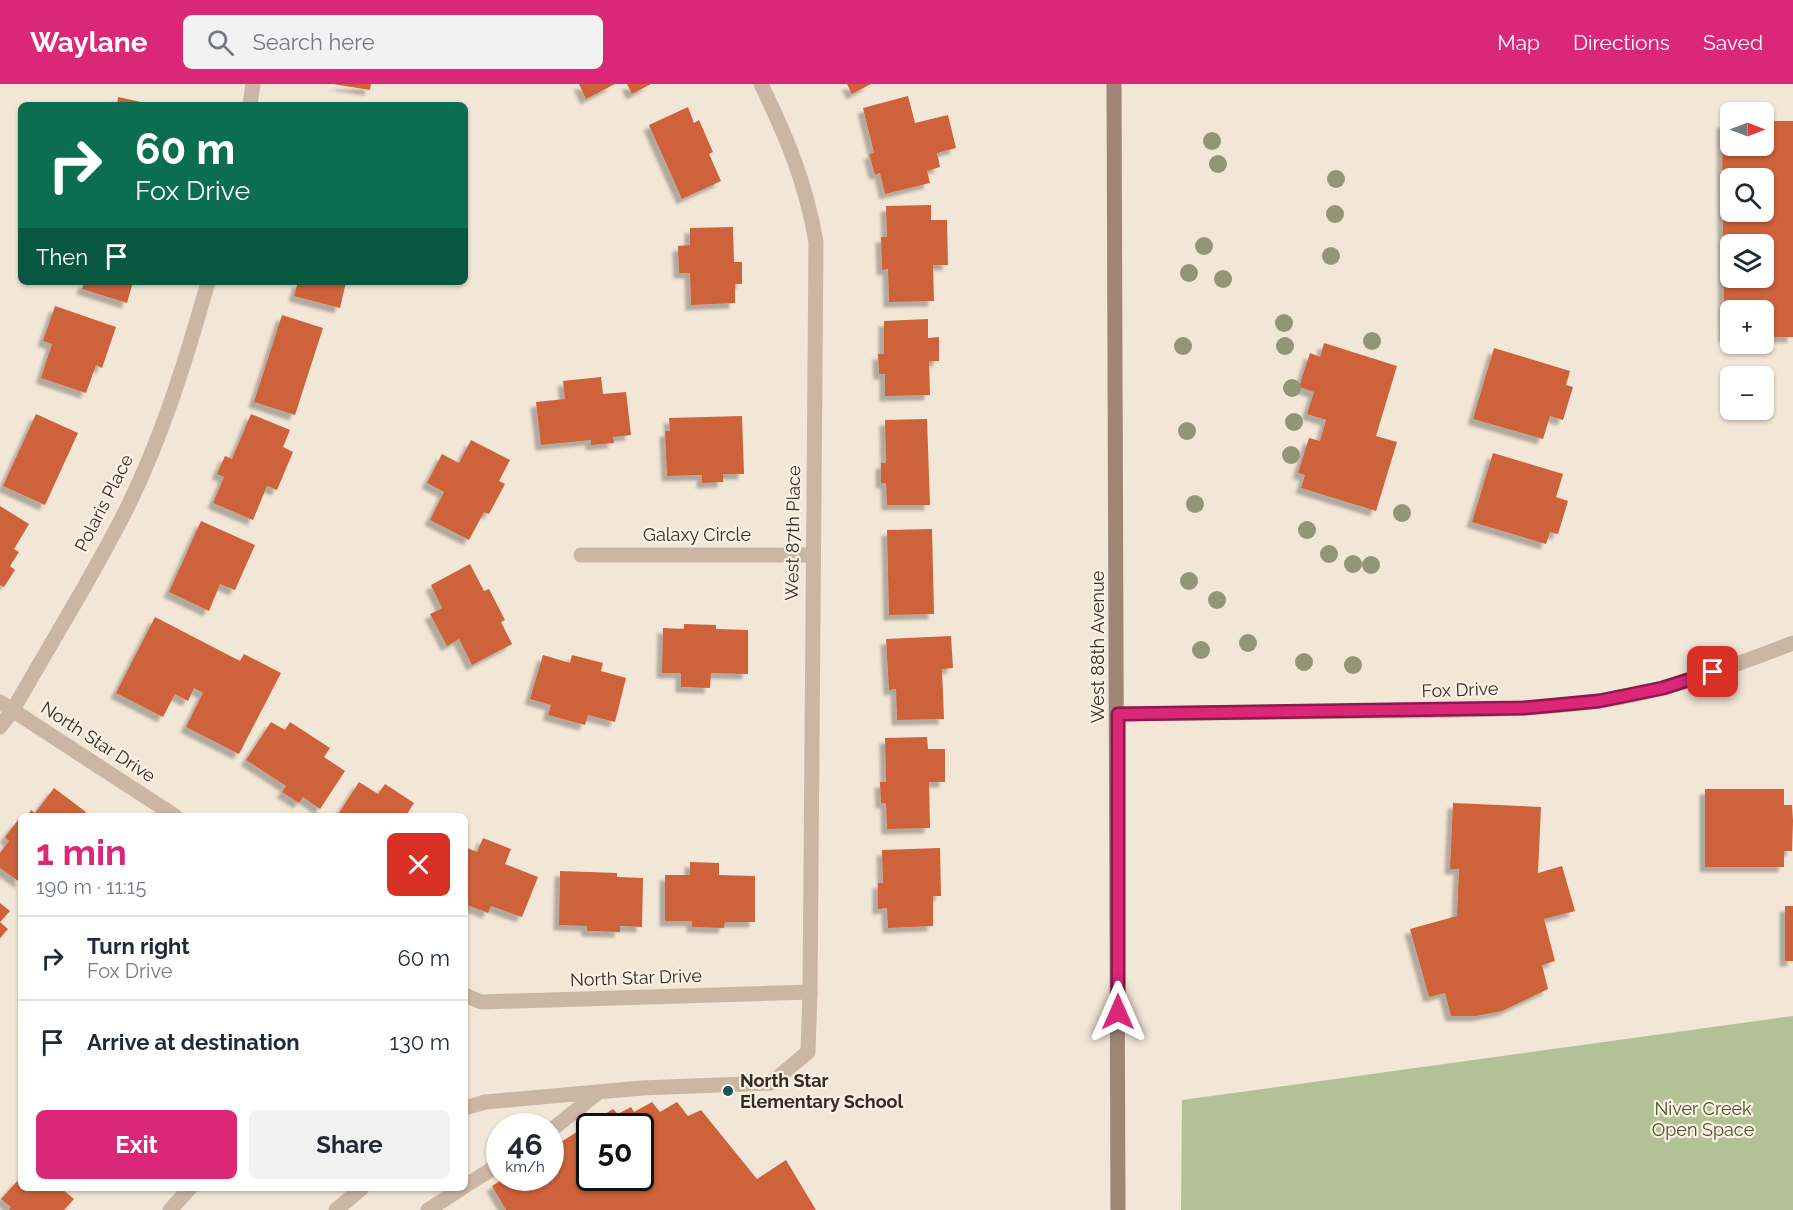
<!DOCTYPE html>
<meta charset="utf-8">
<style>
:root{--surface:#fff;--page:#f2f2f3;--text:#1f2937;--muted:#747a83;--line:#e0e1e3;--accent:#db2777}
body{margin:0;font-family:Raleway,sans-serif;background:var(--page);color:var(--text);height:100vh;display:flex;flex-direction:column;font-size:22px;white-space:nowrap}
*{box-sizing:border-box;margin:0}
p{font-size:20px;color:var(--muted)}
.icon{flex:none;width:33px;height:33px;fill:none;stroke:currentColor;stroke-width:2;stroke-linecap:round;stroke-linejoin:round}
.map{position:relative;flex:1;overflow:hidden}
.panel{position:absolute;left:18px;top:729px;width:450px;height:378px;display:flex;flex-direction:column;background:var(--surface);border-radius:9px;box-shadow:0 2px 4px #0004}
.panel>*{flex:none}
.hud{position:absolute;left:18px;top:18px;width:450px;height:183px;border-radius:9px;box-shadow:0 2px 4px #0004;background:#0b6e4f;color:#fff;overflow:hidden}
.needle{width:39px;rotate:90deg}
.buttons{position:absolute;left:1720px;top:18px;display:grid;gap:12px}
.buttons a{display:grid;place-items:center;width:54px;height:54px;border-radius:9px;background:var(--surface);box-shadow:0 2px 4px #0004;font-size:30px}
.speed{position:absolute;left:486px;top:1029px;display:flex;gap:12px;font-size:30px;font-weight:700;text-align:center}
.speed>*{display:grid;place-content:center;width:78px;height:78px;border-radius:50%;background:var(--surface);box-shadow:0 2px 4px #0004;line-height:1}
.speed small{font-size:15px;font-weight:400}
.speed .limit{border:3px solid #111;border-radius:9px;background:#fff;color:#111}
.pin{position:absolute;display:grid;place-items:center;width:51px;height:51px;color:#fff;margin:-26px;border-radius:12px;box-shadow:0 3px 9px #0006}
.me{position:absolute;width:66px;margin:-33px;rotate:0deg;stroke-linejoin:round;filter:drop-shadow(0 0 4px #0008)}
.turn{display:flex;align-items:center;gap:21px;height:126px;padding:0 18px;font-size:27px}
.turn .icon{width:78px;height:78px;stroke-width:2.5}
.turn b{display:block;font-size:42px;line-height:51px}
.then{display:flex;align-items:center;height:57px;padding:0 18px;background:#0003;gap:12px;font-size:22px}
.round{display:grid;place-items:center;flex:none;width:63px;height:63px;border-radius:9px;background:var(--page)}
.overview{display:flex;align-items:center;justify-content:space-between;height:102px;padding:0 18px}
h1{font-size:36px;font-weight:700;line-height:45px;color:var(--accent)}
.primary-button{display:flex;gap:12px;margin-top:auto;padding:12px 18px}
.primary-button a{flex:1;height:69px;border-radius:9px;background:var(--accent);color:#fff;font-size:24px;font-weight:700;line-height:69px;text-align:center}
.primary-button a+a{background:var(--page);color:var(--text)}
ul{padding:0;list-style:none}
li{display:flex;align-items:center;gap:18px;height:84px;padding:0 18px;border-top:2px solid var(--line)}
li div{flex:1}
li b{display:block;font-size:22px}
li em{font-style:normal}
header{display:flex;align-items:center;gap:36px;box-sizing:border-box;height:84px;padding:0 30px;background:var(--accent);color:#fff}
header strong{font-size:28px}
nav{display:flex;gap:33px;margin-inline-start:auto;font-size:21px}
.search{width:420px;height:54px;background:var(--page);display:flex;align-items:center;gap:15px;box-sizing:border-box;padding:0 21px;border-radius:9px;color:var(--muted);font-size:22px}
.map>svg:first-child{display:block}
.green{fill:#b2c296}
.building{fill:#cd623a;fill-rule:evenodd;filter:url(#shadow)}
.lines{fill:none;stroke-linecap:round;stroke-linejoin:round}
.service{stroke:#cbb6a3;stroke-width:15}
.minor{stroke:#cbb6a3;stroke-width:15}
.secondary{stroke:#9e8574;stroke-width:15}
.tree{fill:#929677}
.route-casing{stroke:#8e194d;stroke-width:15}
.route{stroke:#db2777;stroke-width:10}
.poi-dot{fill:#195359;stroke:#faf0e3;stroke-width:2}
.labels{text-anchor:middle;stroke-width:4.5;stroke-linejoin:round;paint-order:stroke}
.street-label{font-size:18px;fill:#352b25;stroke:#faf0e3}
.poi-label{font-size:18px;font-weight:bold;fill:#352b25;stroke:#faf0e3;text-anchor:start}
.park-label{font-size:18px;fill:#435528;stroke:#faf0e3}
</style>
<header>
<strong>Waylane</strong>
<div class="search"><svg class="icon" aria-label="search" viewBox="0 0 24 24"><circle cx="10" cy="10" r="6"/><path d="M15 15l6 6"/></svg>Search here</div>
<nav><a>Map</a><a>Directions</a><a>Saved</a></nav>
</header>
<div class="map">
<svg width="1793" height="1126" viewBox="0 0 1793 1126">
<defs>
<filter id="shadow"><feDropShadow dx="-5.5" dy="5.5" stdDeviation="1.5" flood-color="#0004"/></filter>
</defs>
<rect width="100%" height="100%" fill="#f2e6d7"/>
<!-- green -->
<path class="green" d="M1793 932V1126H1181L1182 1016Z"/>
<!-- building -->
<path class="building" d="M333 0H371L370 6Z
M579 0H615L586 15Z
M627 0H651L632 10Z
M847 0H871L852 10Z
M908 12 915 39 948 31 956 64 937 69 940 83 927 87 930 99 885 110 880 89 875 91 869 70 874 69 863 24Z
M118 13 150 20V21H117Z
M688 23 694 39 699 36 713 68 709 70 721 97 682 115 649 41Z
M1764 37H1793V253H1764V226H1731V253H1724L1722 38H1731V62H1764ZM1731 94H1764V128H1731ZM1731 160H1764V194H1731Z
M931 121V136H947L948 181H933L934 217 889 218 888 185 882 186 881 153H887L886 122Z
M733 143 734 178H742V200H735V219L691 221 690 189H679L678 162 690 161V144Z
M84 198H133L127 219 82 205Z
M298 198H346L340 224 294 212Z
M55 222 116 243 102 284 96 281 86 309 41 294 52 260 43 257Z
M282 231 323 244 295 331 254 318Z
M928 235V254L939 253V277H929L930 311 885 312V290H879L878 270H884V237Z
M1324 259 1397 282 1376 352 1397 358 1376 427 1301 404 1305 391 1298 389 1309 354 1320 357 1326 336 1307 330 1314 308 1299 303 1310 269 1320 273Z
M1494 264 1570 287 1566 301 1573 303 1563 336 1550 332 1543 355 1473 335Z
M601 293 603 310 626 308 631 351 613 353 614 359 591 361V356L541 361 536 318 565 315 563 297Z
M36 330 78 349 45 421 3 402Z
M251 330 290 346 283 363 293 368 277 406 267 402 253 436 213 419 224 393 217 390 225 372 232 375Z
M742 332 744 390H723V398L702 399V391L667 392 665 347H670L669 334Z
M927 335 930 421H887L886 399H881V379H886L885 336Z
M471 356 510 376 499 397 505 400 489 430 484 428 469 456 430 436 444 408 427 399 442 370 459 379Z
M1493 369 1563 390 1556 413 1568 417 1558 450 1550 448 1546 460 1472 438Z
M0 422 29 440 14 465 19 468 10 482 15 486 4 503 0 501Z
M201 437 255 461 235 506 220 500 209 527 169 508Z
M932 445 934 530 889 531 887 446Z
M470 480 484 507 489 505 505 536 501 538 512 560 472 581 459 555 447 562 430 530 442 524 431 501Z
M155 533 240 577 244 570 281 589 239 670 186 643 203 609 194 604 188 617 175 610 163 633 116 609Z
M684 540 716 541V545L748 546V590L711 589 710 604 681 603V589H662L663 544 684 545Z
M951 552 953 584 942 585 944 635 897 636 896 605 889 606 886 555Z
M543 571 570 579 572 571 603 579 601 587 626 594 615 638 588 631 585 641 548 631 551 621 530 615Z
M271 638 285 646 290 638 330 664 324 673 345 687 320 725 303 713 299 719 282 708 286 702 246 676Z
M927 653 928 665H945V698H929L930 744 887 745 886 719H881L880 698H886L885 654Z
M359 698 378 710 385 700 414 719 407 730 411 732H337Z
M54 704 86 728 83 732H27L31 726 35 729Z
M1705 705H1784V721H1792L1793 737 1792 767H1784V783H1705Z
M1453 719 1541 723 1538 789 1562 782 1575 827 1544 835 1555 877 1542 881 1548 905 1502 927 1476 932H1451L1445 909 1429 913 1410 845 1457 832 1459 785H1450Z
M18 736 21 738V799L0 784V769L9 757 5 753Z
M483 754 511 765 505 780 538 793 522 833 491 822 488 829 465 820V763L477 768Z
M940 764 941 812H933V842L888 844 887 824 878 825V799H883L882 766Z
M690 778 719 779V791L755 792V838H725L724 844 692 843V837H665V791H690Z
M560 787 617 789V793L643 794 642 843 620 842V848L587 847V842L559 841Z
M0 819 10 827 0 838Z
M1785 822H1793V877H1785Z
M0 838 8 845 0 854Z
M652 1018 660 1028 677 1018 688 1032 701 1026 757 1095 786 1076 816 1126H506L492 1102 505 1094H550V1065L613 1025 618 1030 631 1023 634 1028ZM590 1042H640V1094H590Z
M21 1093V1104H61L74 1115 64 1126H9L11 1123 1 1115Z"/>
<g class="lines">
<!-- service -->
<path class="service" d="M465 1024 485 1018 642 1004 771 999 808 968 810 908
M550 1047 599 1008
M465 1102 500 1080
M336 1126 362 1104
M428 1126 462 1104"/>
<!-- minor -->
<path class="minor" d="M250 21 253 0
M581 471H812
M0 618 175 732
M1118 630C1206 629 1293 628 1381 627 1453 626 1526 627 1598 617 1665 608 1730 583 1793 559
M0 643 13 626C50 560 92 494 126 426 162 354 186 276 208 198
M465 911 481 918 810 908 816 158C806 99 787 54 761 0
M170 1126 190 1104"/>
<!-- secondary -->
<path class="secondary" d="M1114 0 1118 1126"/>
</g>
<!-- trees -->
<g class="tree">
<circle cx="1212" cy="57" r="9"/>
<circle cx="1218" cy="80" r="9"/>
<circle cx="1336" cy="95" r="9"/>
<circle cx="1335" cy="130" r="9"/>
<circle cx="1204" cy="162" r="9"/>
<circle cx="1331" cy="172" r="9"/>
<circle cx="1189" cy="189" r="9"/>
<circle cx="1223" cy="195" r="9"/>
<circle cx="1284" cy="239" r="9"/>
<circle cx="1372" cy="257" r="9"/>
<circle cx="1183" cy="262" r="9"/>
<circle cx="1285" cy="262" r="9"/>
<circle cx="1292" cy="304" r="9"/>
<circle cx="1294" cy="338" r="9"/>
<circle cx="1187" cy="347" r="9"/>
<circle cx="1291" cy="371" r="9"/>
<circle cx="1195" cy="420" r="9"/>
<circle cx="1402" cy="429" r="9"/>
<circle cx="1307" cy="446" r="9"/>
<circle cx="1329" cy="470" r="9"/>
<circle cx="1353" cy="480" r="9"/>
<circle cx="1371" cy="481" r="9"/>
<circle cx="1189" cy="497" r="9"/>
<circle cx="1217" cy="516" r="9"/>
<circle cx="1248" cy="559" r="9"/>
<circle cx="1201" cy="566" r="9"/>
<circle cx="1304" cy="578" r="9"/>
<circle cx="1353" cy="581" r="9"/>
</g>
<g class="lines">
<defs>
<path id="route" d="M1118 928V630L1524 624 1599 617 1663 604 1713 588"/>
</defs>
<!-- route casing -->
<use href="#route" class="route-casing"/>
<!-- route -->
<use href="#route" class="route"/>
</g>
<!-- markers -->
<circle class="poi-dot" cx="728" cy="1007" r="6"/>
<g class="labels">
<!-- street labels -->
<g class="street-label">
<text transform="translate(104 419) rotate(-63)" y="6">Polaris Place</text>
<text transform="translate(793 449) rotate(-89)" y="6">West 87th Place</text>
<text x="697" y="457">Galaxy Circle</text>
<text transform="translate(1098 563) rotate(-90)" y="6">West 88th Avenue</text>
<text transform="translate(1460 606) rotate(-2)" y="6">Fox Drive</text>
<text transform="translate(98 658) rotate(33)" y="6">North Star Drive</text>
<text transform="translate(636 894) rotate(-2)" y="6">North Star Drive</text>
</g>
<!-- poi labels -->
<g class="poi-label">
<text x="740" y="1003">North Star<tspan x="740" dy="21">Elementary School</tspan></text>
</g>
<!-- park labels -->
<g class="park-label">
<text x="1703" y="1031">Niver Creek<tspan x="1703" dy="21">Open Space</tspan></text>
</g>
</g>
</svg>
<div class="buttons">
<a><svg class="needle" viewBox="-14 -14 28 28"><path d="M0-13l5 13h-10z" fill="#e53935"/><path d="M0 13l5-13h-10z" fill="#747a83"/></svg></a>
<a><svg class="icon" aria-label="search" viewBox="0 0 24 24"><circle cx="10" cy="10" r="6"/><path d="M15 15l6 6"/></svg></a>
<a><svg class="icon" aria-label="layers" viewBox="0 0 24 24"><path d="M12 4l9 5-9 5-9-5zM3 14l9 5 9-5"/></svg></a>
<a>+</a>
<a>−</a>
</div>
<div class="speed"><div>46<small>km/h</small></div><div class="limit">50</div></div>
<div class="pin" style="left:1713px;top:588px;background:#d93025"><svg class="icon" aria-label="arrive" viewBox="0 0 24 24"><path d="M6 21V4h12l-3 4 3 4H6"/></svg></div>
<svg class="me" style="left:1118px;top:928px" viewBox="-20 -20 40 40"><path d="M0-17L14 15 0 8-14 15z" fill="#db2777" stroke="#fff" stroke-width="4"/></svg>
<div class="hud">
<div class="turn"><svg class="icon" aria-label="right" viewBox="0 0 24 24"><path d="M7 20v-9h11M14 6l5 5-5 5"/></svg><div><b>60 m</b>Fox Drive</div></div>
<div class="then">Then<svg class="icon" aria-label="arrive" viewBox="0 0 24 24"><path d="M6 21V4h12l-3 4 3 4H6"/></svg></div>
</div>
<section class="panel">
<div class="overview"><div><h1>1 min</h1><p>190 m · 11:15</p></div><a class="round" style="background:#d93025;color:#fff"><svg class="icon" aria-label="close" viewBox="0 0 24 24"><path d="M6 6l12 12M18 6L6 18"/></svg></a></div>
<ul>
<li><svg class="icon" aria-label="right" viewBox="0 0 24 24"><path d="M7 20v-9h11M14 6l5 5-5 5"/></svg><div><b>Turn right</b><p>Fox Drive</p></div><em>60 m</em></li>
<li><svg class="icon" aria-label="arrive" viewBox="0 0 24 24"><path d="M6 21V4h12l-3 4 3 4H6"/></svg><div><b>Arrive at destination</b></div><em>130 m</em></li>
</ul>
<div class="primary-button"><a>Exit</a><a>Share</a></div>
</section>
</div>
